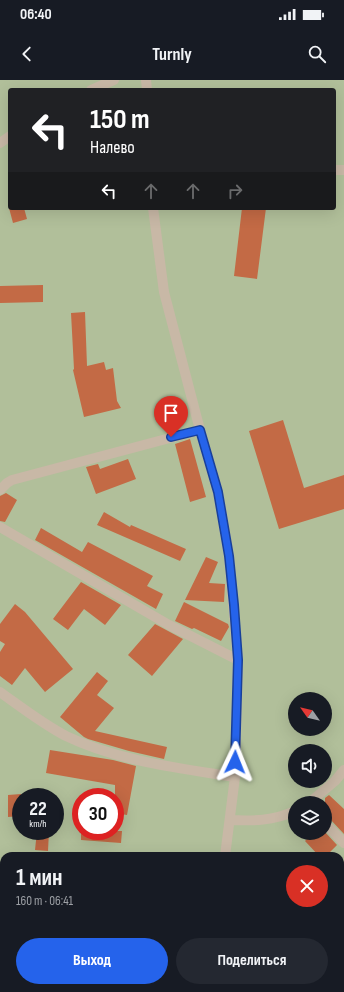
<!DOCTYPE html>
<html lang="ru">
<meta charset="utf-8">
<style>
:root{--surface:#171b24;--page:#242831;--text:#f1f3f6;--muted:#9ea1a6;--accent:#2563eb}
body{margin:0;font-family:"Sofia Sans Condensed",sans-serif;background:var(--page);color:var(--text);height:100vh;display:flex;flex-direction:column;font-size:15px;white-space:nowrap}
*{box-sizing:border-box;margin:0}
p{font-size:13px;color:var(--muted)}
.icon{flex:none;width:22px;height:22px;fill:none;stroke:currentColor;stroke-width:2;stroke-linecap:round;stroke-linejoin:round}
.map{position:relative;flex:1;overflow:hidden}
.drawer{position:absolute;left:0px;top:772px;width:344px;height:140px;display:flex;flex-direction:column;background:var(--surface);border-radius:12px 12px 0 0;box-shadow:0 4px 16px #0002}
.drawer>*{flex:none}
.banner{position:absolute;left:8px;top:8px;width:328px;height:122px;border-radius:4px;box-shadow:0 4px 16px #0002;background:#202124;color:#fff;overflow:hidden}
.needle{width:26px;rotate:304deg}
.controls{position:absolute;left:288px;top:612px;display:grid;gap:8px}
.controls a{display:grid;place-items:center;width:44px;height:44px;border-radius:50%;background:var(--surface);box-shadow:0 4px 16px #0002;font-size:20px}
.speed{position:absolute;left:12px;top:708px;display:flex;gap:8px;font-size:20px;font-weight:700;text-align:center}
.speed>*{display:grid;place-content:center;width:52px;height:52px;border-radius:50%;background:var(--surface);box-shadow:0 4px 16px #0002;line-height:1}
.speed small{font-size:10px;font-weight:400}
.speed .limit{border:6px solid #d22;background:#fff;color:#111}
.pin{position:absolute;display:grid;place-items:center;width:34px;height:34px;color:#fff;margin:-41px -17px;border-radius:50% 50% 50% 0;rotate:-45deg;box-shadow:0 0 4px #0007}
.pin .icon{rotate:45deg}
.me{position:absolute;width:44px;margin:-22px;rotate:2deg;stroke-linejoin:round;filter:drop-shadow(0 0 3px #0008)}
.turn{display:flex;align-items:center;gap:14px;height:84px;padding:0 16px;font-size:18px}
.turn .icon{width:52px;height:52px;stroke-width:2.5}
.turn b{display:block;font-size:28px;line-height:34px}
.lanes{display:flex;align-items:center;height:38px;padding:0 16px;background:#0003;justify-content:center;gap:20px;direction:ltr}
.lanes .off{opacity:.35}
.round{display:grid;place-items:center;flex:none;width:42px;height:42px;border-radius:21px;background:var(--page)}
.head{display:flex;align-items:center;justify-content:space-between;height:68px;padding:0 16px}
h1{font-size:24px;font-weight:700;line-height:30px}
.primary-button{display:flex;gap:8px;margin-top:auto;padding:8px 16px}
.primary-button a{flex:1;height:46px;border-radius:24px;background:var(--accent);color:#fff;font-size:16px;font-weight:700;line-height:46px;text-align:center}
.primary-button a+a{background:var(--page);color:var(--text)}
.status{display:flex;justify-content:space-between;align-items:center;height:28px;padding:0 20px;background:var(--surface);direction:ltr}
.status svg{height:11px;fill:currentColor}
header{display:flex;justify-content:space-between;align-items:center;height:52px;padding:0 16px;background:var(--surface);font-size:18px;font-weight:700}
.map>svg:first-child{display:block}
.green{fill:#b1bf9a;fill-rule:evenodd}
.building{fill:#c36a45}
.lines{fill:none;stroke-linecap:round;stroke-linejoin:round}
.minor{stroke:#c8b8a6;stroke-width:10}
.route-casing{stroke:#184099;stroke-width:10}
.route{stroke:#2563eb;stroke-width:7}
</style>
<div class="status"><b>06:40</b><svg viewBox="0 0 49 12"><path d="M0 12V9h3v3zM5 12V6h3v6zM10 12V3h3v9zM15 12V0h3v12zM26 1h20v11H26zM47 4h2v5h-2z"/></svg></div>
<header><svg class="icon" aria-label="back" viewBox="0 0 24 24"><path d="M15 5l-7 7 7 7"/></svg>Turnly<svg class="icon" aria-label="search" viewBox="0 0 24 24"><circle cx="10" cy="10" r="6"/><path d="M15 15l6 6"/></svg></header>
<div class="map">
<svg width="344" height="912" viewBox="0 0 344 912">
<rect width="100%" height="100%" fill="#f1e7da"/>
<!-- green -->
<path class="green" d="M0 0H344V912H0ZM10 10H334V128H10ZM295 619H325V649H295ZM295 671H325V701H295ZM21 717H55V751H21ZM81 717H115V751H81ZM295 723H325V753H295ZM4 776H340V908H4Z"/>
<!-- building -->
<path class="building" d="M9 128H24L27 139 13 143Z
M242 128H266L257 199 234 196Z
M43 205V222L0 223V206Z
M85 232 87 286 104 282 106 290 113 288 117 321 121 328 84 337 73 290 74 289 71 233Z
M283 340 304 408 344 395V429L279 449 249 351Z
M190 359 206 417 190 422 175 364Z
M128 379 136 399 96 414 86 387 98 384 100 389Z
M6 413 17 420 5 442 0 441V416Z
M104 432 130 447 131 445 186 469 180 481 97 445Z
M41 448 82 472 88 462 153 496 147 506 163 514 156 529 35 460Z
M206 477 218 482 209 503 225 504 224 522 185 520Z
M81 502 121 525 105 545 84 529 68 550 53 539Z
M184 522 228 544 229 547 221 561 194 548 192 549 175 541Z
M15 524 25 532 73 589 45 612 25 588 12 605 0 596V572L5 564 0 561V544Z
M155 544 183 559 152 596 128 575Z
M97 592 108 601 97 615 114 628 95 651 167 667 164 679 129 671 88 659 84 657 60 637Z
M50 670 113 680 136 686 127 735 115 733V705L46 693Z
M21 714V736L8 737V715Z
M329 715 344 729V754L330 739 325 737V718Z
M37 751H49L48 771 35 770Z
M81 751H122L121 763 81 760Z
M325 752 337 765 326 776H319L305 761 313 753Z"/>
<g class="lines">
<!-- minor -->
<path class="minor" d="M146 0 147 10
M91 10 114 0
M0 63 10 56
M334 90H344
M153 128 164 212 200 350 218 412 229 476 238 580 235 697 225 776
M0 410 7 403 12 400 200 350
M0 447 169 545 238 580
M0 612C21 627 43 644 66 656 118 681 178 688 235 697
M309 723 335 701 344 690
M230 740C253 741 273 741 295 731
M325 743 344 763
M0 806H4
M210 912V908"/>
</g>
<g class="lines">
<defs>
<path id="route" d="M171 357 200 350 218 412 229 476 234 525 238 580 235 682"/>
</defs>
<!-- route casing -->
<use href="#route" class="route-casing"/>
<!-- route -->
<use href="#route" class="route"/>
</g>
</svg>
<div class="controls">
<a><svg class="needle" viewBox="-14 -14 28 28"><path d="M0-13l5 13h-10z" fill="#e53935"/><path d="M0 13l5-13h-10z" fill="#9ea1a6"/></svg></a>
<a><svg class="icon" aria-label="sound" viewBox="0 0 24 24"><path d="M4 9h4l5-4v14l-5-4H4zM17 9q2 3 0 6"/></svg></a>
<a><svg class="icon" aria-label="layers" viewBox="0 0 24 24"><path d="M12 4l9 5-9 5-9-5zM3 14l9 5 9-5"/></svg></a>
</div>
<div class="speed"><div>22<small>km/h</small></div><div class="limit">30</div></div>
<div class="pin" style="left:171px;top:357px;background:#d93025"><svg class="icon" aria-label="arrive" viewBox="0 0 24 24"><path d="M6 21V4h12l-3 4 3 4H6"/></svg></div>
<svg class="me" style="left:235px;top:682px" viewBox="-20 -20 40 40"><path d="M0-17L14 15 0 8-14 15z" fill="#2563eb" stroke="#fff" stroke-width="4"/></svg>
<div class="banner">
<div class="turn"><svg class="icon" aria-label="left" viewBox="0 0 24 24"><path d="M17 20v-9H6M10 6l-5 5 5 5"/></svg><div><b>150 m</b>Налево</div></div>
<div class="lanes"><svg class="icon" aria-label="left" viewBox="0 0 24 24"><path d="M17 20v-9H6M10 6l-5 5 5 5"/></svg><svg class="icon off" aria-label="ahead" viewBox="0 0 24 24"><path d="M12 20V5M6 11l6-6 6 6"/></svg><svg class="icon off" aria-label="ahead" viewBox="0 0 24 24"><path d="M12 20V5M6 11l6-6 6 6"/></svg><svg class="icon off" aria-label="right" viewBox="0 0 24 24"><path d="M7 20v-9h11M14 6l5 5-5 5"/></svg></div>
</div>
<section class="drawer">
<div class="head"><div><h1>1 мин</h1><p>160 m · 06:41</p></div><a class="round" style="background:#d93025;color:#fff"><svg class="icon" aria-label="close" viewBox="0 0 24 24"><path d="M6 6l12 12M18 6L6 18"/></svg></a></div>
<div class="primary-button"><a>Выход</a><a>Поделиться</a></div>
</section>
</div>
